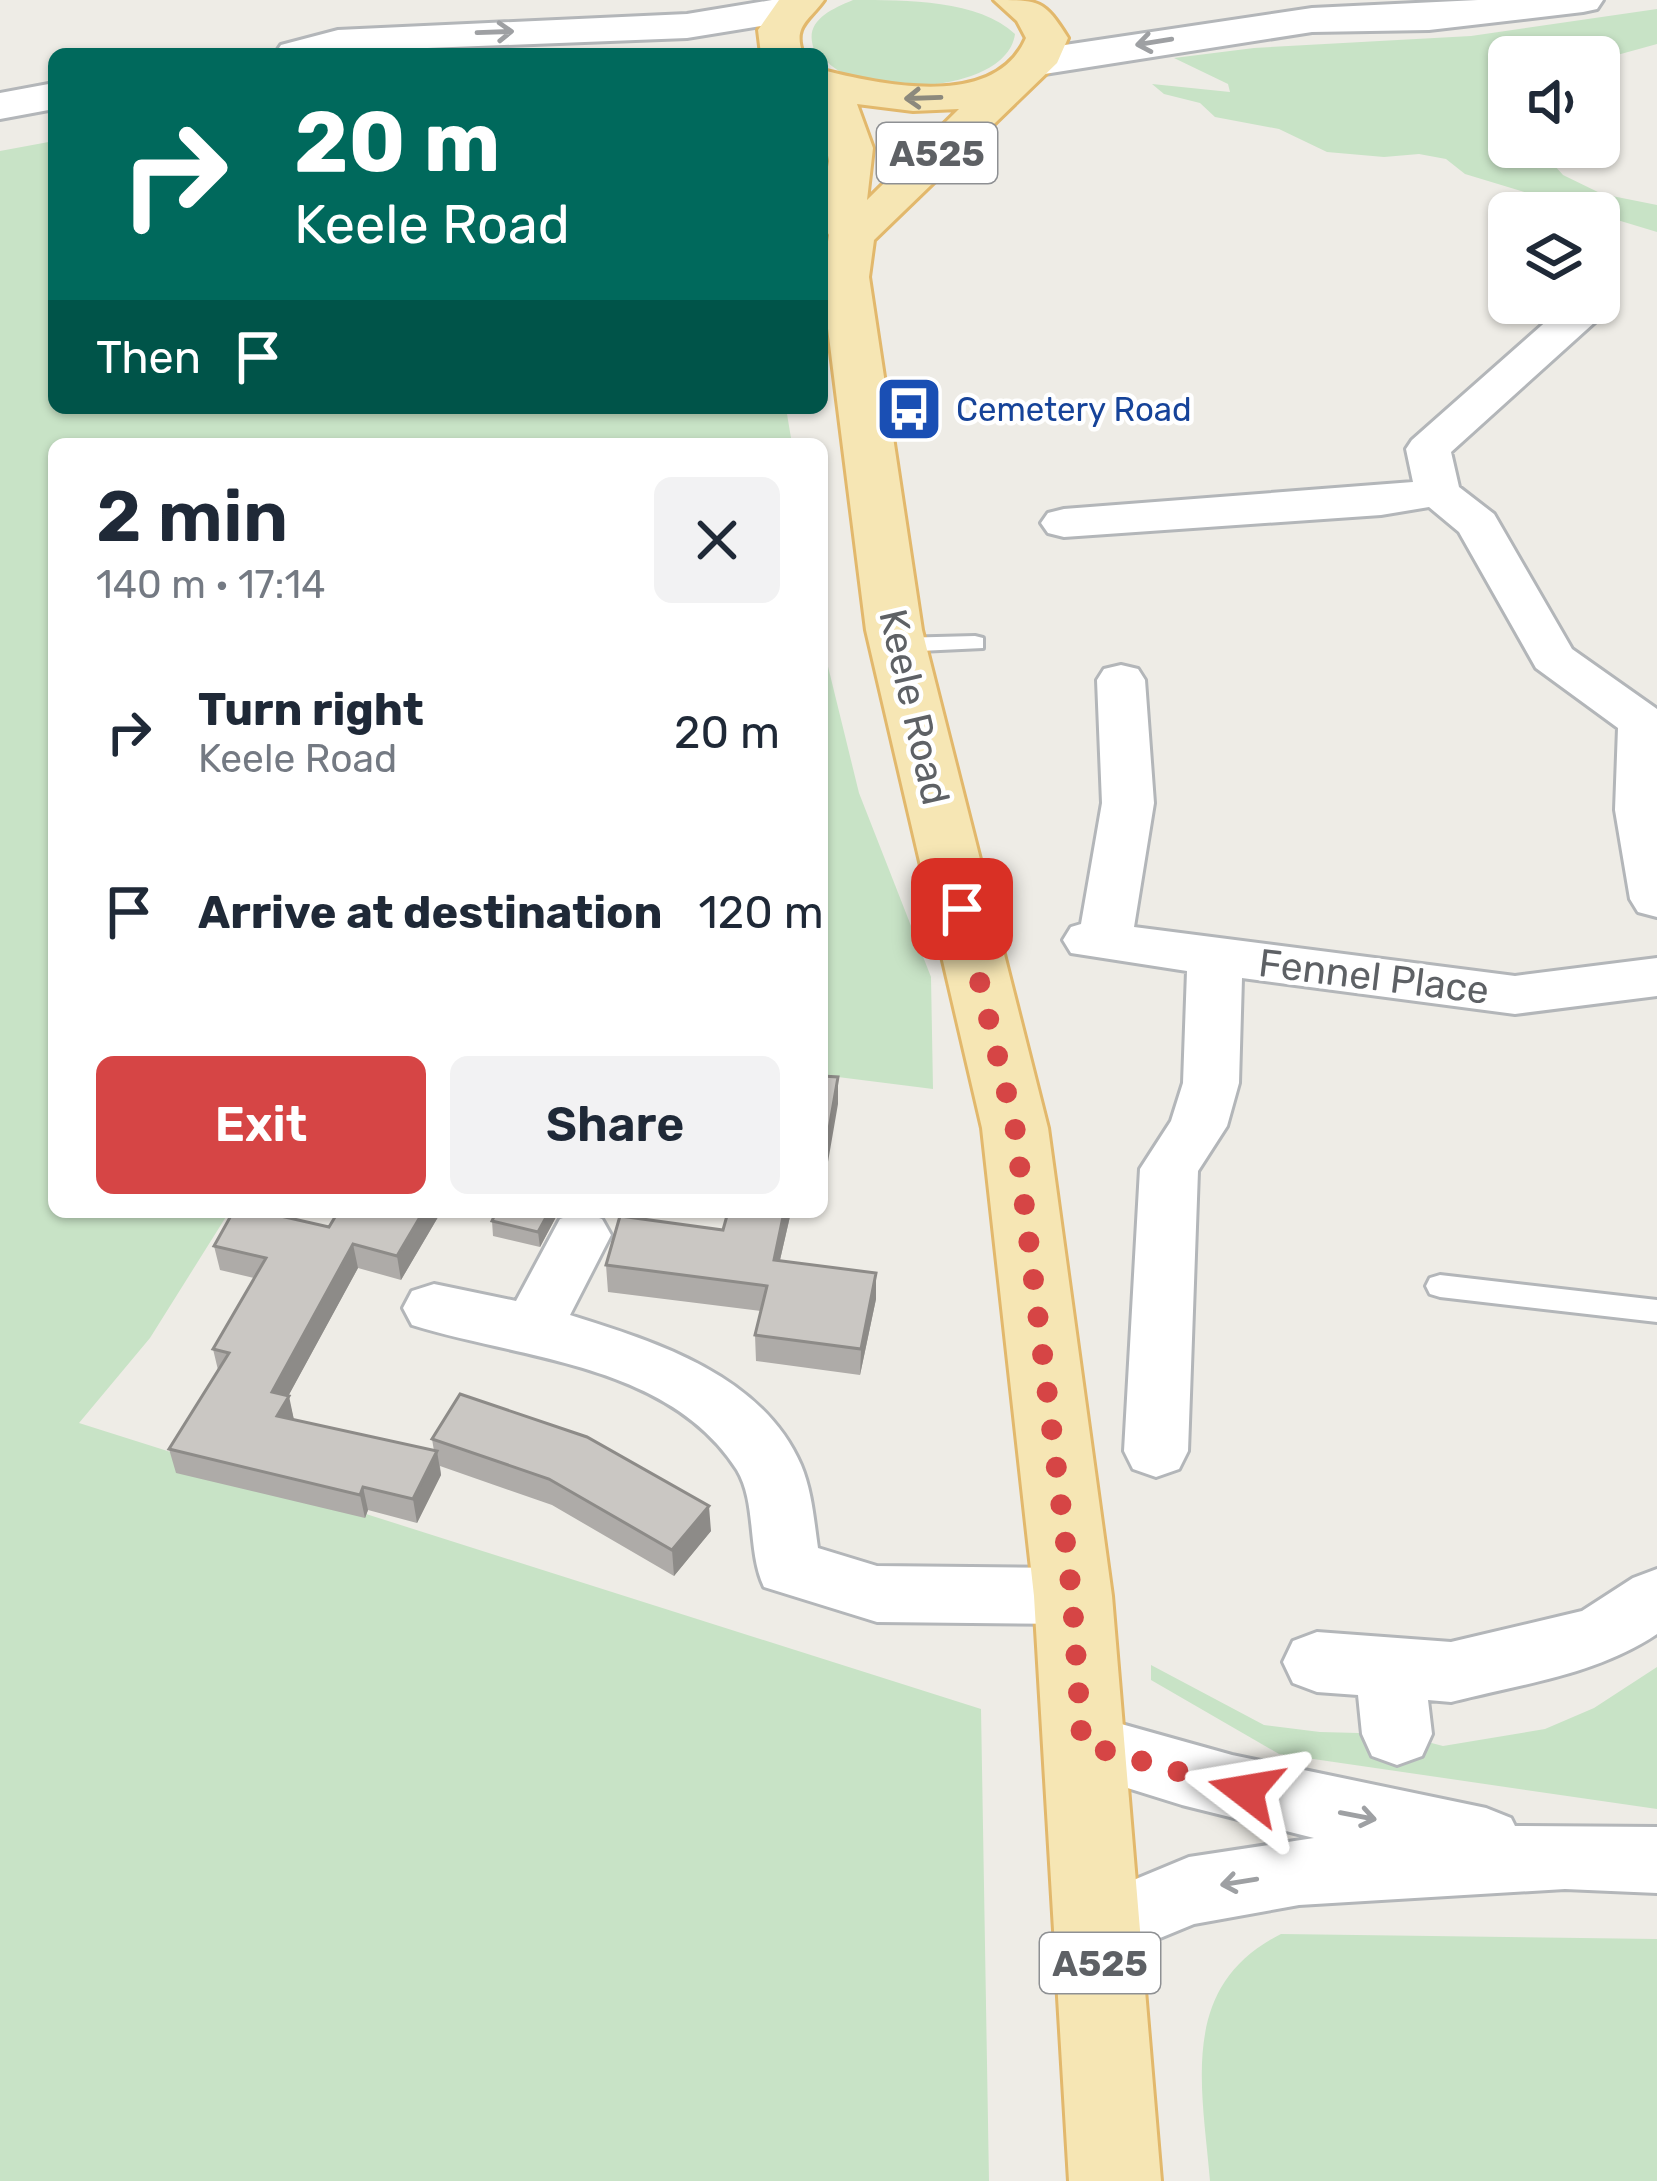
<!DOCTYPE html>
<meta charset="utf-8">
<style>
:root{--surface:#fff;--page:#f2f2f3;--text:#1f2937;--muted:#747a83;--accent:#d64545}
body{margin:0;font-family:Rubik,sans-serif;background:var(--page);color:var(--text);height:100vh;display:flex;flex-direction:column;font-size:45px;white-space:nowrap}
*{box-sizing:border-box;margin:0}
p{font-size:39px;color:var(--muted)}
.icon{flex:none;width:66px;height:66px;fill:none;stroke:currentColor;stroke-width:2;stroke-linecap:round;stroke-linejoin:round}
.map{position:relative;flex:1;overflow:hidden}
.panel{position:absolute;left:48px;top:438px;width:780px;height:780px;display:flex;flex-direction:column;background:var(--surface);border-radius:18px;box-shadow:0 3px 9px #0004}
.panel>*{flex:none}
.banner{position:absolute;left:48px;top:48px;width:780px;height:366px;border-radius:18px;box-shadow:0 3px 9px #0004;background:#00695c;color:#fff;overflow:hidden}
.fabs{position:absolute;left:1488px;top:36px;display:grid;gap:24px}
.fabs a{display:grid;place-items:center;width:132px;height:132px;border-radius:18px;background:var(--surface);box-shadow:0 3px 9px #0004;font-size:60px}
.pin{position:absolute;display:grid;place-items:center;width:102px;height:102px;color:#fff;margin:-51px;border-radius:24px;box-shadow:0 6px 18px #0006}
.me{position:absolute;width:132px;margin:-66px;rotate:284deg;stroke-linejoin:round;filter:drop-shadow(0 0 9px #0008)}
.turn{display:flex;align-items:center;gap:42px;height:252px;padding:0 48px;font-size:54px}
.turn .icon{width:156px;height:156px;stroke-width:2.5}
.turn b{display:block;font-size:84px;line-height:102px}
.then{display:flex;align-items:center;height:114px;padding:0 48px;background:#0003;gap:24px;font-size:45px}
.round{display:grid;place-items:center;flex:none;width:126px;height:126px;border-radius:18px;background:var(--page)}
.overview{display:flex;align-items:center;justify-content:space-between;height:204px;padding:0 48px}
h1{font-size:72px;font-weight:600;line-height:90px}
.action{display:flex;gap:24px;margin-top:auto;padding:24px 48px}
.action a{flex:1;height:138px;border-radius:18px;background:var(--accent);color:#fff;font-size:48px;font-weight:600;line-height:138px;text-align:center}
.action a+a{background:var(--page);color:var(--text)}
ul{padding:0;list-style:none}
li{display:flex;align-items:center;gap:36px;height:180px;padding:0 48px}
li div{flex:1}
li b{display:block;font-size:45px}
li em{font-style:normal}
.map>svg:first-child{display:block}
.green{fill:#c8e3c6}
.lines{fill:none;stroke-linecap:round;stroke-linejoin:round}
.service-casing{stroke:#b3b6b9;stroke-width:6}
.minor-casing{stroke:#b3b6b9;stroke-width:6}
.tertiary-casing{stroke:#b3b6b9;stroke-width:6}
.primary-casing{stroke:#e2b86c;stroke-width:6}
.service{fill:#fff;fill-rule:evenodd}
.minor{fill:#fff;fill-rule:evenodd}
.tertiary{fill:#fff;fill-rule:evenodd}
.primary{fill:#f6e6b4;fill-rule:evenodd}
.wall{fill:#aeaba8}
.shaded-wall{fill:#8d8b88}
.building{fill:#cac7c3;stroke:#8d8b88;stroke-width:3}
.oneway{stroke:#9ea0a3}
.oneway2{stroke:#8c897d}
.route{stroke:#d64545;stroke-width:21;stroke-dasharray:0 37.8}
.labels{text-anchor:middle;stroke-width:9;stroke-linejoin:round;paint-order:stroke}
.far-transit-label{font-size:33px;fill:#164399;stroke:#fff;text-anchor:start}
.shield{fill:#fff;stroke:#8e9093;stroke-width:3}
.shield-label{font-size:36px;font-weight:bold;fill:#5e6165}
.street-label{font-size:39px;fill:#5e6165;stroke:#fff}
</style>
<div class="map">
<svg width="1657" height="2181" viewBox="0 0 1657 2181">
<rect width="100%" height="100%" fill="#eeece6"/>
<!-- green -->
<path class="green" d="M853 0C907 0 979 0 1015 34 1007 97 844 101 822 54H816C801 23 827 11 853 0Z
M1657 9V44L1599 60 1509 57V147H1538L1563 175 1602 194 1657 205V232L1465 174 1446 159 1419 154 1384 157 1327 152 1279 129 1215 117 1200 103 1164 94 1152 84 1230 92 1228 84 1174 58 1254 48 1471 36Z
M54 141V408H786L792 444H54V1212H229L150 1338 79 1423 981 1709 989 2181H0V151Z
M822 642 859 793 931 977 933 1089 822 1075Z
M1151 1665 1264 1725 1320 1732 1397 1734 1443 1746 1545 1729 1594 1708 1657 1667V1809L1279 1754 1151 1680Z
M1281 1934 1657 1939V2181H1210C1202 2085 1178 1986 1281 1934Z"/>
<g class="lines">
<defs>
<path id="service" d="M975 636 983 638V648L898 652 887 645 898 638Z
M1440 1275 1657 1300V1322L1440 1297 1430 1294 1426 1286 1430 1278Z"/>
<path id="minor" d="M1599 293 1612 303 1606 312 1451 452 1459 487 1494 514 1572 649 1657 709V917L1638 912 1630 899 1615 810 1618 728 1536 668 1459 532 1429 507 1381 515 1064 537 1048 533 1041 523 1048 513 1064 509 1413 482 1406 449 1412 440 1567 303H1599Z
M1121 665 1138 669 1145 680 1154 803 1134 927 1515 976 1657 958V996L1515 1014 1242 978 1239 1083 1227 1126 1198 1171 1188 1451 1179 1469 1156 1477 1133 1469 1124 1451 1140 1169 1171 1121 1183 1083 1187 971 1071 953 1063 940 1071 927 1081 924 1102 803 1097 680 1104 669Z
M581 1212 602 1219 611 1235 570 1315C656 1342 762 1375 801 1465 812 1491 814 1521 818 1548L877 1566 1073 1568 1097 1576 1107 1596 1097 1616 1073 1624 877 1622 764 1587C747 1551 757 1503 737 1470 669 1363 520 1359 412 1325L403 1308 412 1291 434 1284 516 1301 560 1219Z
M1657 1569V1634C1596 1675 1521 1684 1451 1702L1428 1700 1432 1734 1422 1756 1397 1765 1372 1756 1362 1734 1358 1695 1317 1692 1293 1683 1283 1662 1293 1641 1317 1632 1451 1642 1582 1611 1633 1578Z
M1082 1713 1232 1755 1486 1808 1511 1818 1515 1826 1657 1827V1893L1565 1889 1299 1905 1194 1924 1097 1964 1071 1954 1060 1930 1071 1906 1189 1857 1314 1838 1182 1805 1057 1766 1047 1744 1057 1722Z"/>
<path id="tertiary" d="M772 0H805L812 9 806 18 792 21 687 38 275 54 281 45 338 30 687 14Z
M1478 0H1603L1597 9 1583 12 1429 30 1312 32 1038 75 1023 71 1017 62 1023 53 1038 49 1312 8Z
M54 83V109L0 119V93Z"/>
<path id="primary" d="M779 0H824C810 20 792 26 803 54H761L758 30Z
M994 0C1040 0 1044 0 1068 38L1057 63 874 240 869 277 922 630 1048 1128 1112 1596 1161 2181H1069L1034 1596 982 1128 866 630 822 281 829 235 822 222V200L829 161 822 123V70C883 85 995 110 1026 38L1017 21ZM857 104 913 111 959 109 867 200 873 148Z"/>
</defs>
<!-- service casing -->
<use href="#service" class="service-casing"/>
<!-- minor casing -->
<use href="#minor" class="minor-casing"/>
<!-- tertiary casing -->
<use href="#tertiary" class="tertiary-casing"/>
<!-- primary casing -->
<use href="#primary" class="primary-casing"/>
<!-- service -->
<use href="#service" class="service"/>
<!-- minor -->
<use href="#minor" class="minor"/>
<!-- tertiary -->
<use href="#tertiary" class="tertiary"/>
<!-- primary -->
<use href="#primary" class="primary"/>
</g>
<!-- wall -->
<path class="wall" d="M338 1212H441L401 1280 358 1268 288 1396 294 1420 434 1451 432 1439 711 1531 674 1576 552 1505 440 1466 441 1475 417 1523 368 1510 365 1518 176 1473 169 1449 218 1370 213 1349 254 1278 220 1270 214 1246 329 1227Z
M728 1212H791L780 1260 876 1273V1299L860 1375 756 1361 755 1335 761 1311 608 1292 606 1265 723 1230Z
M556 1217 540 1247 493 1236 492 1221Z"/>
<!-- shaded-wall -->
<path class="shaded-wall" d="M838 1077V1104L824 1185V1158Z
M423 1212H441L401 1280 397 1256Z
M549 1212H562L556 1217 540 1247 538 1232Z
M784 1212H791L774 1286V1260Z
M353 1244 358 1268 278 1415 272 1392Z
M876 1273V1299L860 1375 861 1349Z
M289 1396 294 1420 277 1416Z
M437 1451 441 1475 417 1523 413 1499Z
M363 1487 368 1510 365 1518 360 1495Z
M709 1506 711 1531 674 1576 672 1550Z"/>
<!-- building -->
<path class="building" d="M822 1076 838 1077 824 1158H822Z
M233 1212H263L329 1227 338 1212H423L397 1256 353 1244 272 1392 289 1396 277 1416 437 1451 413 1499 363 1487 360 1495 169 1449 229 1353 213 1349 266 1258 214 1246Z
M496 1212H549L538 1232 492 1221Z
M728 1212H784L774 1260 876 1273 861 1349 755 1335 767 1286 606 1265 620 1216 723 1230Z
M460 1394 587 1437 709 1506 672 1550 549 1479 432 1439Z"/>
<!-- one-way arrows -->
<defs><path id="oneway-shaft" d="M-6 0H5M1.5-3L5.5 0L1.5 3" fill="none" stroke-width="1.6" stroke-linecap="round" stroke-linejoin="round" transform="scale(3)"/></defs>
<g class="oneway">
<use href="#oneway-shaft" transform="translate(495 32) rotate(-2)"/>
<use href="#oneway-shaft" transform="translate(1154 42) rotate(171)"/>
<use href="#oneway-shaft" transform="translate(1358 1816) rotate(11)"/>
<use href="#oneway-shaft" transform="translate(1239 1882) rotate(171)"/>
</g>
<use class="oneway2" href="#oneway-shaft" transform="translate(923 98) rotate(178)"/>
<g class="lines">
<!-- route -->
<path class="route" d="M962 909 1015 1128 1072 1596 1082 1744 1246 1791"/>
</g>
<!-- icons -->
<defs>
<symbol id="bus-square" viewBox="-11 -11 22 22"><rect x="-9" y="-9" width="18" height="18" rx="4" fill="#1a4fb4" stroke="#fff"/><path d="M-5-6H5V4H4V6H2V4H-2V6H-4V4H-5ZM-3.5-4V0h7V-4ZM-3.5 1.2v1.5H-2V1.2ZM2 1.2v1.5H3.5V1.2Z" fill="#fff"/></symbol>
</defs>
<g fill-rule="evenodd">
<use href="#bus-square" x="871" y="371" width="76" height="76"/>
</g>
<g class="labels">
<!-- far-transit labels -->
<g class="far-transit-label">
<text x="956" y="421">Cemetery Road</text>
</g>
<!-- shield labels -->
<g class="shield">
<rect x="877" y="123" width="120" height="60" rx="9"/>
<rect x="1040" y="1933" width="120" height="60" rx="9"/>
</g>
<g class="shield-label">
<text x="937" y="166">A525</text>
<text x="1100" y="1976">A525</text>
</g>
<!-- street labels -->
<g class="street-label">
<text transform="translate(915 707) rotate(77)" y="14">Keele Road</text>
<text transform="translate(1374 976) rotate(7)" y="14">Fennel Place</text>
</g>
</g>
</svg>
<div class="fabs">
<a><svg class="icon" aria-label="sound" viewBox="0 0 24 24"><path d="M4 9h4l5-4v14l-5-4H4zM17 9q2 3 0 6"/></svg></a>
<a><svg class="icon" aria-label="layers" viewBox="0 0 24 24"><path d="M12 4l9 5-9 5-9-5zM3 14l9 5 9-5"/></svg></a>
</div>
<div class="pin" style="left:962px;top:909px;background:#d93025"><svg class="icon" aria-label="arrive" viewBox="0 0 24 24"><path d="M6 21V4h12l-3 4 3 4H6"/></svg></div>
<svg class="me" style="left:1246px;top:1791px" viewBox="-20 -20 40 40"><path d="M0-17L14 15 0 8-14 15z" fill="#d64545" stroke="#fff" stroke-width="4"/></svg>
<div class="banner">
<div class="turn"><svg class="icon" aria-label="right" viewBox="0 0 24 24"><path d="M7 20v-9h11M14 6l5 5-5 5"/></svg><div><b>20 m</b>Keele Road</div></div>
<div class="then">Then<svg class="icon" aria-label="arrive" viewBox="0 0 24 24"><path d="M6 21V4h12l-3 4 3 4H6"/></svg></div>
</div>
<section class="panel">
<div class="overview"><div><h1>2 min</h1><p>140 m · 17:14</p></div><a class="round"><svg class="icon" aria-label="close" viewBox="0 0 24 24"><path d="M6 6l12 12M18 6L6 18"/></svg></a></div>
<ul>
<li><svg class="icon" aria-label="right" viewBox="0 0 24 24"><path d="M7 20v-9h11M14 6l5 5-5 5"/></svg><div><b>Turn right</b><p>Keele Road</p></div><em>20 m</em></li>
<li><svg class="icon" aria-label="arrive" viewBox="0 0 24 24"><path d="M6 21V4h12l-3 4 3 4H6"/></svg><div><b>Arrive at destination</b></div><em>120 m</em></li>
</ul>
<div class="action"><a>Exit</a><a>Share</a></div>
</section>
</div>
